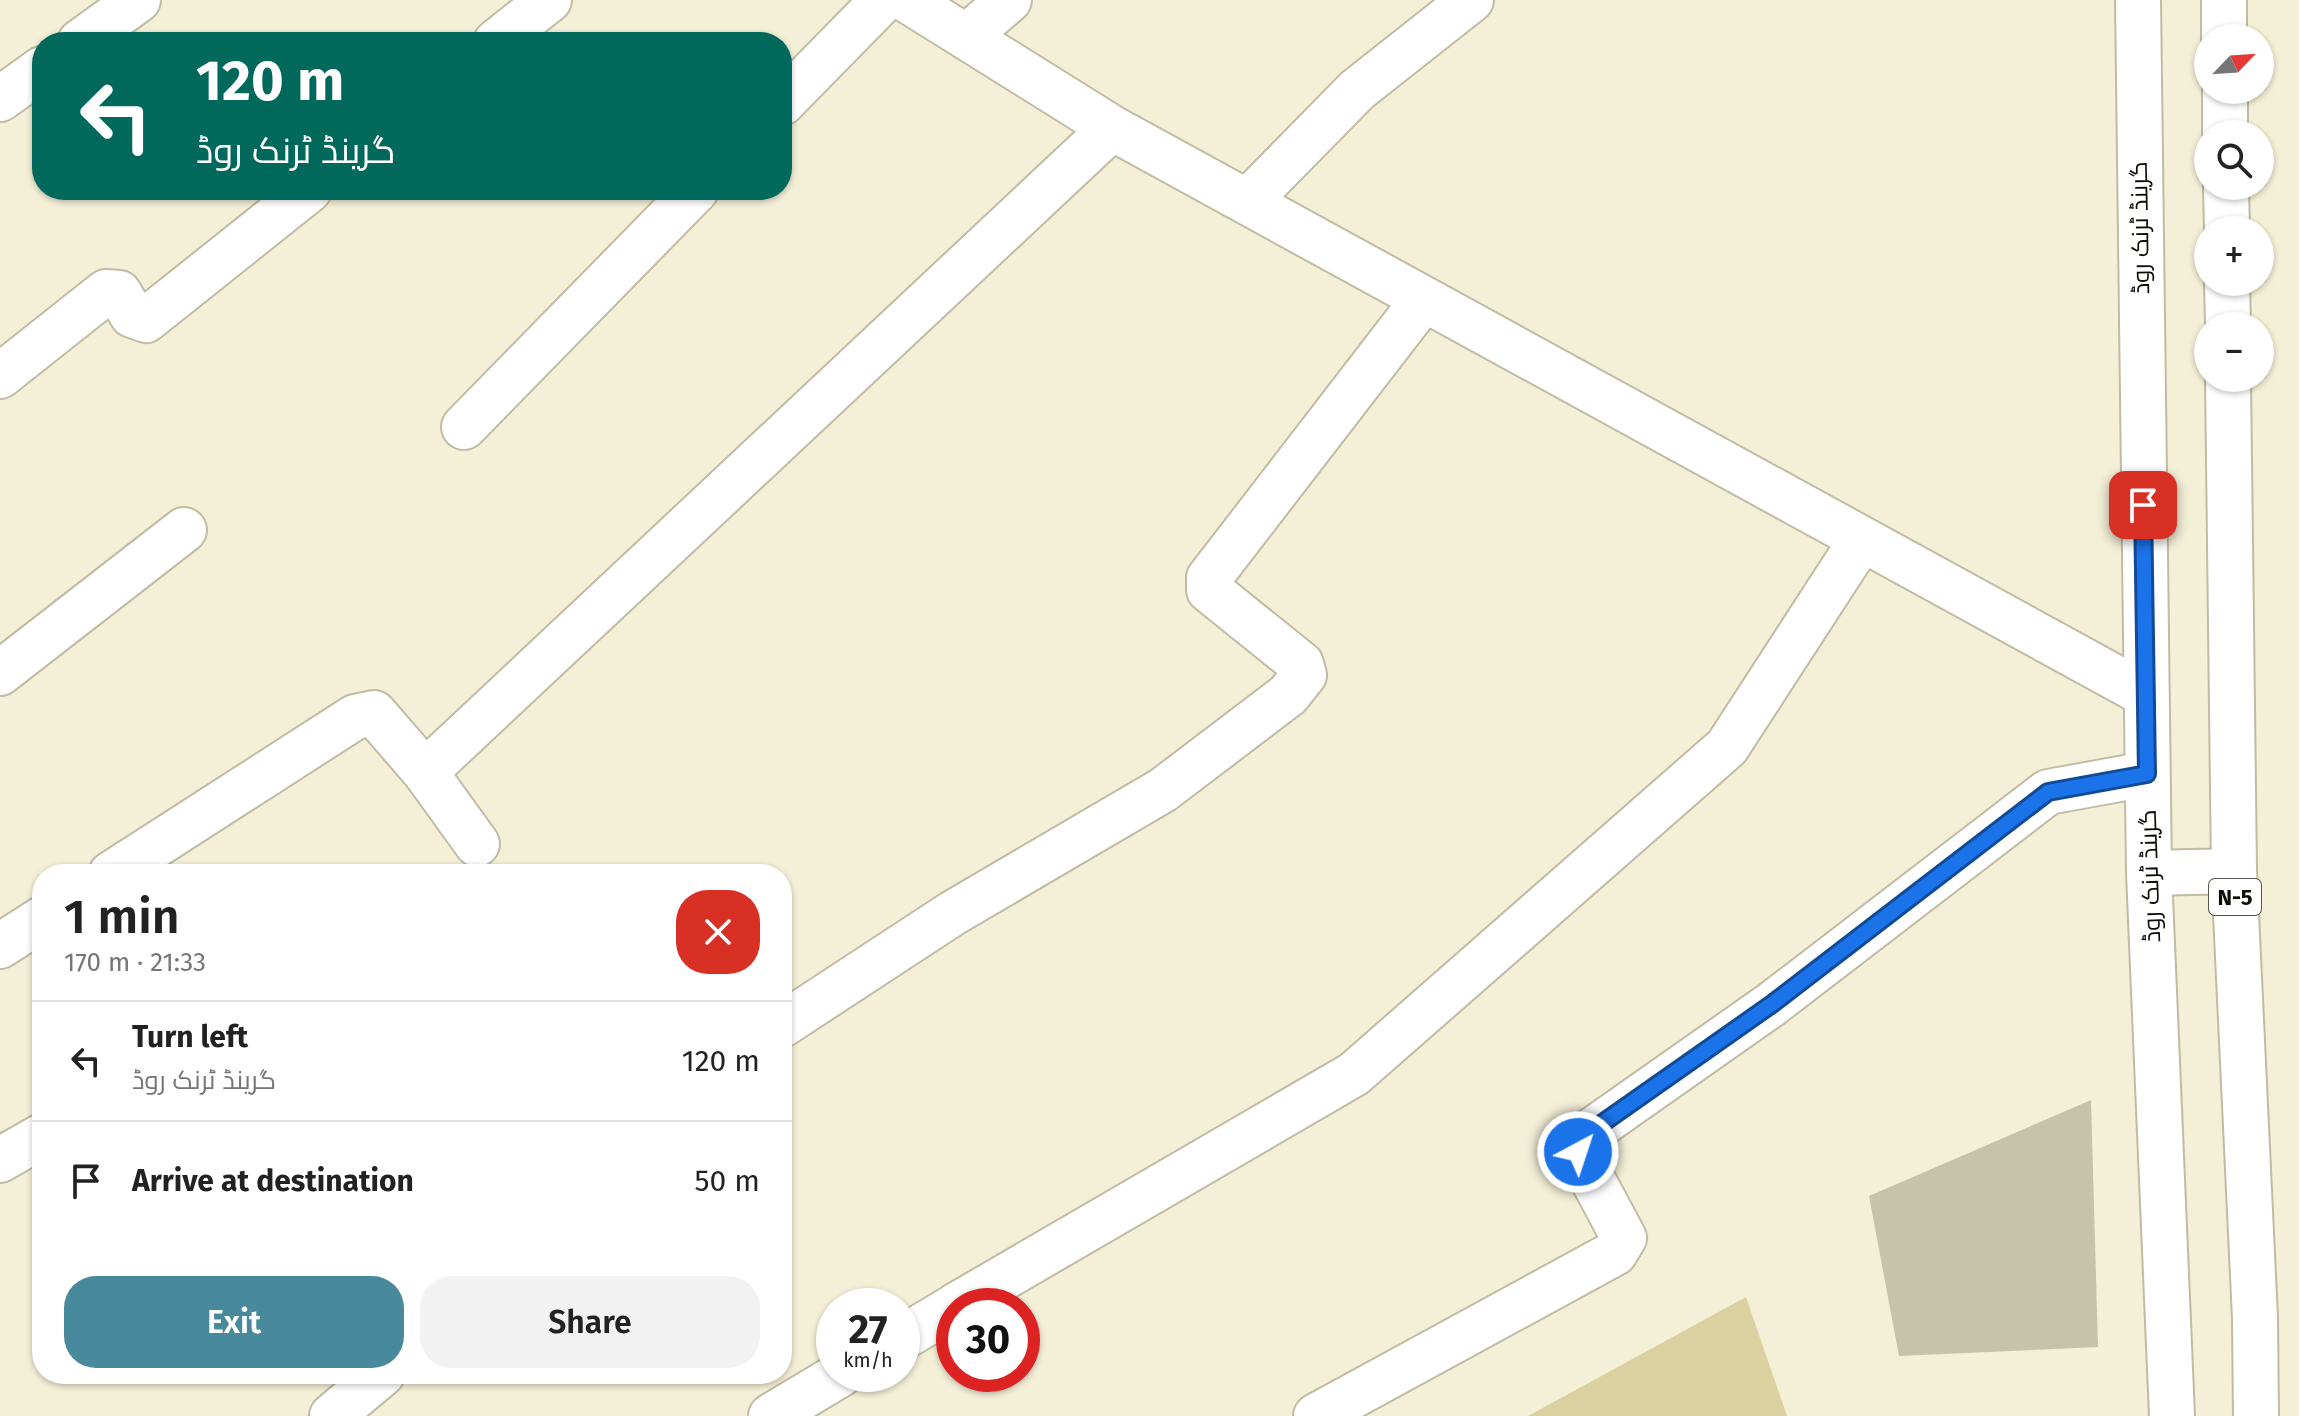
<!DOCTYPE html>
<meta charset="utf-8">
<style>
:root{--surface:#fff;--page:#f2f2f2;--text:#222;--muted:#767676;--line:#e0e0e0;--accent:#488a9b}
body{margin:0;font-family:"Fira Sans",Cairo,sans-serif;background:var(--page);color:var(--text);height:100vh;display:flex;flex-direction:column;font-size:30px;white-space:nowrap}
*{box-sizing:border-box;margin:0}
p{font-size:26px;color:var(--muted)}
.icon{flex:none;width:44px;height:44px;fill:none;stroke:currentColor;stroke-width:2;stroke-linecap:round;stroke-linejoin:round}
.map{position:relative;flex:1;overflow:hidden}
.sheet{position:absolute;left:32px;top:864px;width:760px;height:520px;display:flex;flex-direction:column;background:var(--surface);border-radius:32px;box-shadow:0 2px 6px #0004}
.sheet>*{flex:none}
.guide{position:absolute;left:32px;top:32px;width:760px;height:168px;border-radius:32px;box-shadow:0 2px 6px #0004;background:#00695c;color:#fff;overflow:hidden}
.needle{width:52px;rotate:65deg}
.controls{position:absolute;left:2194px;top:24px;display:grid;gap:16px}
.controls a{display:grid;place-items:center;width:80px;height:80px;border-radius:50%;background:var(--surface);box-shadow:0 2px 6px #0004;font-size:40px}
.speed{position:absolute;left:816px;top:1288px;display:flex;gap:16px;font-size:40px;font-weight:700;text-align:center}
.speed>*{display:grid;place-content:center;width:104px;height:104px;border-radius:50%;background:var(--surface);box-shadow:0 2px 6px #0004;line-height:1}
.speed small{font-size:20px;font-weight:400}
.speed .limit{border:12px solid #d22;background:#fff;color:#111}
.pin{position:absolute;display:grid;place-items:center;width:68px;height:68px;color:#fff;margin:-34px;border-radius:16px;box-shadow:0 4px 12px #0006}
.me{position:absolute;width:88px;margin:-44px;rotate:40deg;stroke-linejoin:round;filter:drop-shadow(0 0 6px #0008)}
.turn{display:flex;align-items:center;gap:28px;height:168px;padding:0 32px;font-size:36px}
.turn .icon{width:104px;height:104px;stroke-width:2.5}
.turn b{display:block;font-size:56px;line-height:68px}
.round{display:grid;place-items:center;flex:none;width:84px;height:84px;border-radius:32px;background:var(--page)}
.head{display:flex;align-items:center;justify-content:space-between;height:136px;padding:0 32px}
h1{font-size:48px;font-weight:600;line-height:60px}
.action{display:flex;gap:16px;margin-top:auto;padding:16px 32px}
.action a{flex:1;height:92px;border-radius:32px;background:var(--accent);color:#fff;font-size:32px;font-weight:600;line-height:92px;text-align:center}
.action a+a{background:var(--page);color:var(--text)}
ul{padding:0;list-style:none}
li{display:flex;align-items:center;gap:24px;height:120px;padding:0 32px;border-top:2px solid var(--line)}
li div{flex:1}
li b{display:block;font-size:30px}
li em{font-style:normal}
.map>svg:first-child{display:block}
.green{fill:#dbd0a0}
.building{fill:#c7c2aa}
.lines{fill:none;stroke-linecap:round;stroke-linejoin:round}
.minor-casing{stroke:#c0bba4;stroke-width:48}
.trunk-casing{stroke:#c0bba4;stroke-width:48}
.minor{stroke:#fff;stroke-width:44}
.trunk{stroke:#fff;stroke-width:44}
.route-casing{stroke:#114b97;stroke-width:20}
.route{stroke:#1a73e8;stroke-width:14}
.labels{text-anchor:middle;stroke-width:8;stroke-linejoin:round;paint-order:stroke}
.shield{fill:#fff;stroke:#565550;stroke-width:2}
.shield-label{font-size:22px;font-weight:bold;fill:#0e0c05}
.street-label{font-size:24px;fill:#0e0c05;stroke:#fff}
</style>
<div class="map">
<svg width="2299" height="1416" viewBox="0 0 2299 1416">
<rect width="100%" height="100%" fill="#f4efd7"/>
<!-- green -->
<path class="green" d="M1746 1297 1787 1416H1528Z"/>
<!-- building -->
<path class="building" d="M2091 1100 2098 1347 1899 1356 1869 1196Z"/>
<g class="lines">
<defs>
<path id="minor" d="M907 0 1112 128 2145 694
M966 37 1009 0
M80 42 138 0
M496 42 549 0
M0 99 42 69
M782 103 883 0
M1247 202 1357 90 1471 0
M0 376 106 292 119 293 132 315 146 320 309 190
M464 427 696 190
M0 673 184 530
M425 772 1112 128
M111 874 355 717 374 713 425 772 477 844
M0 946 42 919
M782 1025 953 913 1163 790 1288 695 1304 675 1301 664 1209 590V578L1424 299
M0 1160 42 1136
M955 1306 1354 1074 1727 747 1862 539
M902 1338 954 1307
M332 1416 382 1374
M771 1416 841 1374
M1316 1416 1615 1253 1624 1238 1578 1152 1587 1134 1772 1004 2048 792 2147 774"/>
<path id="trunk" d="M2138 0 2149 873 2172 1416
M2224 0V38
M2225 90V134
M2226 186 2227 230
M2227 282 2228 326
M2228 378 2234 871 2255 1318 2256 1416
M2149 873 2234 871"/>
</defs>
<!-- minor casing -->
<use href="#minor" class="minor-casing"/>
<!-- trunk casing -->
<use href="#trunk" class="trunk-casing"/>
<!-- minor -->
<use href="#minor" class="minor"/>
<!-- trunk -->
<use href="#trunk" class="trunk"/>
</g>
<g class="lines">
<defs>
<path id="route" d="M1578 1152 1587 1134 1772 1004 2048 792 2147 774 2143 505"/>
</defs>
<!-- route casing -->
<use href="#route" class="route-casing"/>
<!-- route -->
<use href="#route" class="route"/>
</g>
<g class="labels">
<!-- shield labels -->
<rect class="shield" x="2209" y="879" width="52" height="36" rx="6"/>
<g class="shield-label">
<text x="2235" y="905">N-5</text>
</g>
<!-- street labels -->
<g class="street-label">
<text transform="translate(2140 228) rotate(-91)" y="8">گرینڈ ٹرنک روڈ</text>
<text transform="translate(2150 876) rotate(-92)" y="8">گرینڈ ٹرنک روڈ</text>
</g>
</g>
</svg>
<div class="controls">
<a><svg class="needle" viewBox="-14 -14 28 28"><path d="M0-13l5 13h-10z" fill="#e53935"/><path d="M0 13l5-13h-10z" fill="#767676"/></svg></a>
<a><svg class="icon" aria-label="search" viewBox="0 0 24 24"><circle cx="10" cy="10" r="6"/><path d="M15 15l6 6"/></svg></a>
<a>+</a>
<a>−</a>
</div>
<div class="speed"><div>27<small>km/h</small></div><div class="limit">30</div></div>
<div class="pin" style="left:2143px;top:505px;background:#d93025"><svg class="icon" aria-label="arrive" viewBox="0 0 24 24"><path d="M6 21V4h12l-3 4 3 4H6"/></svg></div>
<svg class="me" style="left:1578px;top:1152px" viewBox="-20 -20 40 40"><circle r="17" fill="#1a73e8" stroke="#fff" stroke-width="3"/><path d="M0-11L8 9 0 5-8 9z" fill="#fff"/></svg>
<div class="guide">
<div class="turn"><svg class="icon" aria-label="left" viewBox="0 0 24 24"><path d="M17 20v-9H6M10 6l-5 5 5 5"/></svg><div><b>120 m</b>گرینڈ ٹرنک روڈ</div></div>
</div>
<section class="sheet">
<div class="head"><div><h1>1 min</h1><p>170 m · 21:33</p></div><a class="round" style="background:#d93025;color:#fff"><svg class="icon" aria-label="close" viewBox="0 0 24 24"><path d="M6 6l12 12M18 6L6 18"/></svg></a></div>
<ul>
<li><svg class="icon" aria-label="left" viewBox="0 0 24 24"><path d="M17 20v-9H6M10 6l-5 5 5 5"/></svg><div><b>Turn left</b><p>گرینڈ ٹرنک روڈ</p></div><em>120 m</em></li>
<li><svg class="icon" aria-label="arrive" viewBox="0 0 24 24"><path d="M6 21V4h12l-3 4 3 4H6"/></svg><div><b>Arrive at destination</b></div><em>50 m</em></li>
</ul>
<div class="action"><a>Exit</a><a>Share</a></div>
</section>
</div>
